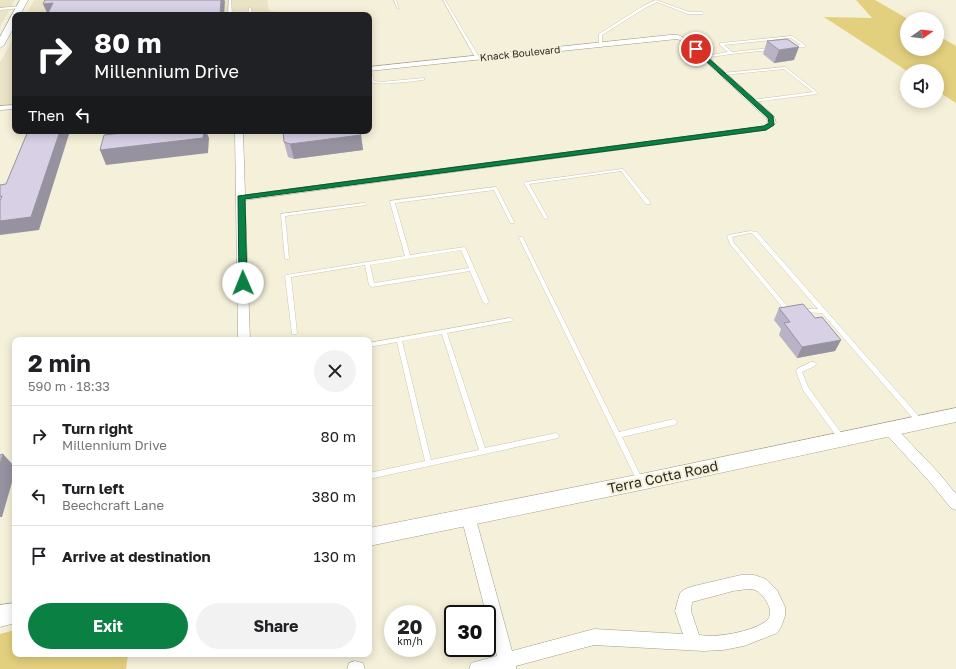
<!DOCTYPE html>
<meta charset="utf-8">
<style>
:root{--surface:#fff;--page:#f2f2f2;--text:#202124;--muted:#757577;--line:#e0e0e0;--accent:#0b8043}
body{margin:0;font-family:"Golos Text",sans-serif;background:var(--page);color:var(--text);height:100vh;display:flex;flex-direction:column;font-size:15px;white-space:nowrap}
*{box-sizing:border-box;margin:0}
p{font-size:13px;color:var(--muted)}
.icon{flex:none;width:22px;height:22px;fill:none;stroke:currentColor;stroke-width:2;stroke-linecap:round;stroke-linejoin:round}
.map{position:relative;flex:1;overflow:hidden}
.sheet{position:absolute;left:12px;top:337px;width:360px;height:320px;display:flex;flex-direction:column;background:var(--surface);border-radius:8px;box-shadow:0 2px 10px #0003}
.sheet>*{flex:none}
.hud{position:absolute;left:12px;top:12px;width:360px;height:122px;border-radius:8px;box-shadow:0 2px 10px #0003;background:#202124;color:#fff;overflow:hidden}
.needle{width:26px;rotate:76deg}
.controls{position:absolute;left:900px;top:12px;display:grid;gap:8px}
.controls a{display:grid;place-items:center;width:44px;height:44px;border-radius:50%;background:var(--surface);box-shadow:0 2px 10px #0003;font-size:20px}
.speed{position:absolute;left:384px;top:605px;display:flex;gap:8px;font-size:20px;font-weight:700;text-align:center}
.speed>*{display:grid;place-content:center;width:52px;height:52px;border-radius:50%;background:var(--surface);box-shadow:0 2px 10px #0003;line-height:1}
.speed small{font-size:10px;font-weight:400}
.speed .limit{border:2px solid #111;border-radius:6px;background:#fff;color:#111}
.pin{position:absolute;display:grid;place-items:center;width:34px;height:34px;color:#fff;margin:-17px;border:2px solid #fff;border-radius:50%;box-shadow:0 1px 4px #0007}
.me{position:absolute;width:44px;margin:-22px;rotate:359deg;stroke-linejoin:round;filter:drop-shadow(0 0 3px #0008)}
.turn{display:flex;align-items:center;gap:14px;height:84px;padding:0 16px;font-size:18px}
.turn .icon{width:52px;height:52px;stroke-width:2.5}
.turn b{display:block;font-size:28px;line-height:34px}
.then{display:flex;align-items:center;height:38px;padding:0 16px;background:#0003;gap:8px;font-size:15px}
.round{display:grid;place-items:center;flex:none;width:42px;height:42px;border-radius:21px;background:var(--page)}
.summary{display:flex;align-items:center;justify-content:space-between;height:68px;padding:0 16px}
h1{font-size:24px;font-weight:700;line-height:30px}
.cta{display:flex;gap:8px;margin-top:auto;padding:8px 16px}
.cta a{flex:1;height:46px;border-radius:24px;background:var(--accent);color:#fff;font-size:16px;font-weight:700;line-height:46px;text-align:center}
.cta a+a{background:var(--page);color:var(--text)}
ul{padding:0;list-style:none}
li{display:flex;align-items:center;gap:12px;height:60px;padding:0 16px;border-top:1px solid var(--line)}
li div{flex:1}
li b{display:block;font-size:15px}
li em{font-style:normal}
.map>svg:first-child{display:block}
.built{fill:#eae3c6}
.green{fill:#e3d07e}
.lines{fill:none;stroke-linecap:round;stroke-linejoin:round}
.lane-casing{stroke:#a39e8a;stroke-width:0.5}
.street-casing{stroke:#a39e8a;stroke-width:1}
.secondary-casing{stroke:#a39e8a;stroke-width:1}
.lane{fill:#fff;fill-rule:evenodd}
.street{fill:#fff;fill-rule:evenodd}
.secondary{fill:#fff;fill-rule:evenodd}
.wall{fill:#bab3c5}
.shaded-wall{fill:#9792a0}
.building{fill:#d8d0e5;stroke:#9792a0}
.route{fill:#0b8043;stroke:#07532c}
.labels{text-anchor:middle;stroke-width:4;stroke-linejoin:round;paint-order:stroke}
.far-street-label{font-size:10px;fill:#2b2921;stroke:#f5f0d9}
.near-street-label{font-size:14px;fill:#2b2921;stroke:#f5f0d9}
</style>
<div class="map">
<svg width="956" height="669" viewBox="0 0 956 669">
<rect width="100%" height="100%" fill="#f5f0d9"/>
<!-- built -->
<path class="built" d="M0 0H15L0 27Z
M34 0H267L269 11 313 15H26Z
M15 35V103L0 105V63Z"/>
<!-- green -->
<path class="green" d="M856 0H875L908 19H907V49H937V35L956 46V103L937 91V71H907L824 17 872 18Z
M15 630V654H128L126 669H0V634Z"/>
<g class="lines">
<defs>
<path id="lane" d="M229 0H231L232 15H228Z
M394 0H396L399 9 397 8Z
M443 0H445L479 57 478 58 475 57Z
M656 0 689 12H703L704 13 703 14H688L657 2 645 8 602 35V44L599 45V34L643 6Z
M22 6V7L21 8 0 10V8Z
M250 7 251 8 252 15H248L249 8Z
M792 36 805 45V47L790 48V46H791L801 45 791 38 724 45 732 52 770 48 772 49 770 50 731 54 704 58 702 57 704 56 728 52 720 45V43H721Z
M785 67 817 92V94L753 102 751 101 752 100 813 92 784 69 723 75 721 74 723 73Z
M369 70 371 71 374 81 381 82 423 78 425 79 423 80C415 81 376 86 372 82 369 80 369 73 369 70Z
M622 169H623L650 202V204H646L621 171 529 184 548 218 546 219 544 218 524 183 526 182Z
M495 187 497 188 514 222V223H510V222L494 190 395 203 410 255 465 247 489 302 488 303 486 304 483 302 470 271 372 287 369 285 365 265 291 277 297 333 296 334H292L285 276 286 275 405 256 390 202V201ZM461 250 469 268 374 283 370 265Z
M364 203 366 204V205L285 216 289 258V259H285L281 215V214Z
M750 231 757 232 922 420 923 422 922 424 920 425 918 424 822 313 800 312 799 311 802 309H818L753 234 750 233 732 237 734 243 788 307 793 309 794 310 791 312 784 309 730 244 727 236 729 235Z
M519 237H523V238L619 432 674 419 676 420 677 422 676 424 674 425 622 437 643 481 642 483 640 484 638 483 519 238Z
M510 318 513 320 512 321 447 333 485 448 556 433 558 434 559 436 558 438 369 479V473L425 461 397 342 369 347V343ZM442 334 479 450 431 460 402 341Z
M811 362H815L816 364 815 366 802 372 808 387 844 437 845 439 844 441 842 442 840 441 803 390 796 371 797 369Z"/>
<path id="street" d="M670 35H678L689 40 774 116 776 123 766 130 245 200 250 340H238L235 131H243L245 195 764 126 768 122 767 119 685 42 677 39 369 71V67Z
M15 105V109L0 110V106Z
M889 424 893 425 938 472 956 494V510L951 508 928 480 885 433 883 429 885 425Z
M468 510 473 512 475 516 512 651 594 629 683 634 675 611 680 593 685 589 694 586 741 575H754L766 579 777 590 785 607V616L781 627 777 633 744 646 723 650 703 651 594 645 516 666V669H469L471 663 497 656 461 516 463 512ZM748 589C751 589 754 589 757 591 765 596 777 614 765 622 750 632 717 638 699 635L691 611 692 602 733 591Z
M355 661 363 663 365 669H347L349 663Z"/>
<path id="secondary" d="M20 0H28L20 15H15V25L4 45 0 48V37Z
M956 408V422L641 490 369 546V528L641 474Z
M15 603V623L0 627V605Z"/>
</defs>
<!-- lane casing -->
<use href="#lane" class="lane-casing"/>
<!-- street casing -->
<use href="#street" class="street-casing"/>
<!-- secondary casing -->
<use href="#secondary" class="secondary-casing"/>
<!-- lane -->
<use href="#lane" class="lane"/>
<!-- street -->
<use href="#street" class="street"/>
<!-- secondary -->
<use href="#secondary" class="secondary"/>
</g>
<!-- wall -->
<path class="wall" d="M767 41 794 60 774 63 763 54Z
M361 135 363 150 294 159 288 157 284 142Z
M779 308 815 318 841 340 835 351 797 358 779 335 781 329 774 320Z"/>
<!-- shaded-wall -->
<path class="shaded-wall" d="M221 0H224L225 1 224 15H220Z
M53 3 48 15 43 4Z
M799 47 794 60 774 63 779 50Z
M60 131H70L39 230 0 235V221Z
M204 131H206L209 138 208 153 106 165 100 150Z
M361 135 363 150 294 159 290 144Z
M841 340 835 351 797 358 802 347Z
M3 454 15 467V472L2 517H0V464Z"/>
<!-- building -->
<path class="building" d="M45 0H221L220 15H47L53 3 43 4Z
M787 39 799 47 779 50 767 41Z
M28 131H60L31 217 0 221V201L2 196 0 197V185L6 184Z
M142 131H204L203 138 100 150 104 135Z
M283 131H360L361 135 290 144 284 142Z
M803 304 815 318 822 317 841 340 802 347 784 323 790 322 779 308Z
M3 454 0 464V455Z"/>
<!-- route -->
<path class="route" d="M696 47 773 116 774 125 766 130 245 199 247 283 243 286 239 283 238 196 764 126 769 123 768 118 694 50 693 49Z"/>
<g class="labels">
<!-- far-street labels -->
<g class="far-street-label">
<text transform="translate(520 53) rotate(-6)" y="4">Knack Boulevard</text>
</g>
<!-- near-street labels -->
<g class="near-street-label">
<text transform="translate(663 477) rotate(-12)" y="5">Terra Cotta Road</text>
</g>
</g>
</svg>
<div class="controls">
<a><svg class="needle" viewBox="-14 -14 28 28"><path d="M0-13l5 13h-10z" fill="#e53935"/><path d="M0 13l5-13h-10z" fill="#757577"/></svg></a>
<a><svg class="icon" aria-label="sound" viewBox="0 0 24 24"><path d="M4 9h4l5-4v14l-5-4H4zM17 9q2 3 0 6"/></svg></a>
</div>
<div class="speed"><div>20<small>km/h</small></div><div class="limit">30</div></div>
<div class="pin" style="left:696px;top:49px;background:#d93025"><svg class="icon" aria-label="arrive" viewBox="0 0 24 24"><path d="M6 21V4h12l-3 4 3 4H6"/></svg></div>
<svg class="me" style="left:243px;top:283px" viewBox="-20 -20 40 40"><circle r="19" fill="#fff"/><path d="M0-13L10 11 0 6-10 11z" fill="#0b8043"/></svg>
<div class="hud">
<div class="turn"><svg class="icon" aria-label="right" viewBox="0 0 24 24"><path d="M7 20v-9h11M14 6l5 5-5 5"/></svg><div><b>80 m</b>Millennium Drive</div></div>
<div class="then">Then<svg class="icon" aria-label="left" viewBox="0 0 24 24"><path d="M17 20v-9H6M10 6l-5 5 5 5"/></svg></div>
</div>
<section class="sheet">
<div class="summary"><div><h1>2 min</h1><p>590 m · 18:33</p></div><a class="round"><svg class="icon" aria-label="close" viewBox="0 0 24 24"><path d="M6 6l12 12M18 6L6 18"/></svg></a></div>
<ul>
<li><svg class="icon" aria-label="right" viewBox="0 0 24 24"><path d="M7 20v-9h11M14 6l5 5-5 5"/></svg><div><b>Turn right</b><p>Millennium Drive</p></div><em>80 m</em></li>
<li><svg class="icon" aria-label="left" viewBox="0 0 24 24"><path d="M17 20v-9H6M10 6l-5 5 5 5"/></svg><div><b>Turn left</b><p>Beechcraft Lane</p></div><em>380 m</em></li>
<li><svg class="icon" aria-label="arrive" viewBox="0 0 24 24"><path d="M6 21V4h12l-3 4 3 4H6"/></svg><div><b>Arrive at destination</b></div><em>130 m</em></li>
</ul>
<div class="cta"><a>Exit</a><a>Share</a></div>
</section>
</div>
